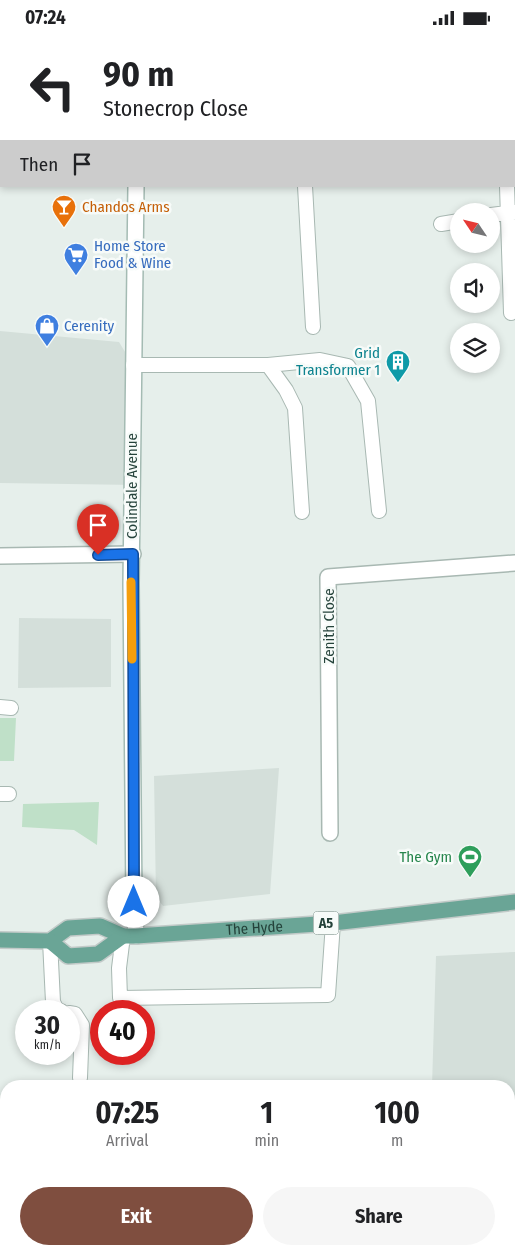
<!DOCTYPE html>
<style>
:root{--surface:#fff;--page:#f6f6f6;--text:#202124;--muted:#757577;--accent:#7f4e3f}
body{margin:0;font-family:"Fira Sans Condensed",sans-serif;background:var(--page);color:var(--text);height:100vh;display:flex;flex-direction:column;font-size:19px;white-space:nowrap}
*{box-sizing:border-box;margin:0}
p{font-size:16px;color:var(--muted)}
.icon{flex:none;width:28px;height:28px;fill:none;stroke:currentColor;stroke-width:2;stroke-linecap:round;stroke-linejoin:round}
.map{position:relative;flex:1;overflow:hidden}
.details{position:absolute;left:0px;top:1045px;width:515px;height:175px;display:flex;flex-direction:column;background:var(--surface);border-radius:20px 20px 0 0;box-shadow:0 2px 8px #0003}
.details>*{flex:none}
.banner{position:absolute;left:0px;top:0px;width:515px;height:152px;box-shadow:0 2px 8px #0003;background:#fff;color:var(--text);overflow:hidden}
.needle{width:32px;rotate:305deg}
.buttons{position:absolute;left:450px;top:168px;display:grid;gap:10px}
.buttons a{display:grid;place-items:center;width:50px;height:50px;border-radius:50%;background:var(--surface);box-shadow:0 2px 8px #0003;font-size:25px}
.speed{position:absolute;left:15px;top:965px;display:flex;gap:10px;font-size:25px;font-weight:700;text-align:center}
.speed>*{display:grid;place-content:center;width:65px;height:65px;border-radius:50%;background:var(--surface);box-shadow:0 2px 8px #0003;line-height:1}
.speed small{font-size:12px;font-weight:400}
.speed .limit{border:8px solid #d22;background:#fff;color:#111}
.pin{position:absolute;display:grid;place-items:center;width:42px;height:42px;color:#fff;margin:-51px -21px;border-radius:50% 50% 50% 0;rotate:-45deg;box-shadow:0 0 5px #0007}
.pin .icon{rotate:45deg}
.me{position:absolute;width:55px;margin:-28px;rotate:0deg;stroke-linejoin:round;filter:drop-shadow(0 0 4px #0008)}
.turn{display:flex;align-items:center;gap:18px;height:105px;padding:0 20px;font-size:22px}
.turn .icon{width:65px;height:65px;stroke-width:2.5}
.turn b{display:block;font-size:35px;line-height:42px}
.then{display:flex;align-items:center;height:48px;padding:0 20px;background:#0003;gap:10px;font-size:19px}
.eta{display:flex;justify-content:space-evenly;align-items:center;height:85px;text-align:center}
.eta b{font-size:30px;font-weight:700;line-height:35px}
.button{display:flex;gap:10px;margin-top:auto;padding:10px 20px}
.button a{flex:1;height:58px;border-radius:30px;background:var(--accent);color:#fff;font-size:20px;font-weight:700;line-height:58px;text-align:center}
.button a+a{background:var(--page);color:var(--text)}
.status{display:flex;justify-content:space-between;align-items:center;height:35px;padding:0 25px;background:var(--surface);direction:ltr}
.status svg{height:14px;fill:currentColor}
.map>svg:first-child{display:block}
.built{fill:#d4dfda}
.green{fill:#bfe0c8}
.lines{fill:none;stroke-linecap:round;stroke-linejoin:round}
.lane-casing{stroke:#a8b8b2;stroke-width:16}
.street-casing{stroke:#a8b8b2;stroke-width:18}
.secondary-casing{stroke:#a4bbb3;stroke-width:18}
.primary-casing{stroke:#c2cac8;stroke-width:18}
.lane{stroke:#fff;stroke-width:14}
.street{stroke:#fff;stroke-width:15}
.secondary{stroke:#fff;stroke-width:15}
.primary{stroke:#6aa596;stroke-width:15}
.route-casing{stroke:#114b97;stroke-width:12}
.route{stroke:#1a73e8;stroke-width:9}
.slow{stroke:#f59e0b;stroke-width:9}
.labels{text-anchor:middle;stroke-width:5;stroke-linejoin:round;paint-order:stroke}
.shield{fill:#f7fbf9;stroke:#637a73;stroke-width:1}
.shield-label{font-size:14px;font-weight:bold;fill:#24423a}
.food-label{font-size:15px;fill:#c56008;stroke:#f7fbf9;text-anchor:start}
.shop-label{font-size:15px;fill:#366cbe;stroke:#f7fbf9;text-anchor:start}
.culture-label{font-size:15px;fill:#0d838f;stroke:#f7fbf9;text-anchor:end}
.street-label{font-size:15px;fill:#24423a;stroke:#f7fbf9}
.leisure-label{font-size:15px;fill:#27864d;stroke:#f7fbf9;text-anchor:end}
</style>
<div class="status"><b>07:24</b><svg viewBox="0 0 49 12"><path d="M0 12V9h3v3zM5 12V6h3v6zM10 12V3h3v9zM15 12V0h3v12zM26 1h20v11H26zM47 4h2v5h-2z"/></svg></div>
<div class="map">
<svg width="515" height="1220" viewBox="0 0 515 1220">
<rect width="100%" height="100%" fill="#e6efeb"/>
<!-- built -->
<path class="built" d="M466 0H515V30L514 1Z
M0 296 119 307 133 330 137 450 0 448Z
M19 583 111 584V652L18 653Z
M279 733 270 859 163 871 156 862 154 741Z
M515 917V1220H345V1214H509V1051H432L436 921Z"/>
<!-- green -->
<path class="green" d="M0 683H16L14 726H0Z
M99 767 97 810 74 795 22 792 23 769Z"/>
<g class="lines">
<defs>
<path id="lane" d="M514 56H515
M305 151 313 292
M507 151 511 278
M491 180 515 177
M441 189 459 186
M133 330H268L320 325 348 331 368 366 379 476
M268 330 286 355 295 373 302 477
M0 672 11 673
M0 759H9
M123 901 119 933 120 963 328 960 333 888
M50 906 53 967 57 975 61 976
M69 978 75 979 82 990 80 1043"/>
<path id="street" d="M449 0V1
M0 136H1
M0 521 133 519
M330 798 328 542 515 528
M509 1164H515"/>
<path id="secondary" d="M137 1V0
M136 151 131 549 134 867 136 901"/>
<g id="primary">
<path id="s1" d="M0 905 50 906 68 893 100 891 123 901H136L333 888 515 867"/>
<path d="M50 906 68 921 98 919 123 901"/>
</g>
</defs>
<!-- lane casing -->
<use href="#lane" class="lane-casing"/>
<!-- street casing -->
<use href="#street" class="street-casing"/>
<!-- secondary casing -->
<use href="#secondary" class="secondary-casing"/>
<!-- primary casing -->
<use href="#primary" class="primary-casing"/>
<!-- lane -->
<use href="#lane" class="lane"/>
<!-- street -->
<use href="#street" class="street"/>
<!-- secondary -->
<use href="#secondary" class="secondary"/>
<!-- primary -->
<use href="#primary" class="primary"/>
</g>
<g class="lines">
<defs>
<path id="route" d="M98 520 133 519 134 867"/>
</defs>
<!-- route casing -->
<use href="#route" class="route-casing"/>
<!-- route -->
<use href="#route" class="route"/>
<!-- slow -->
<path class="slow" d="M131 547 132 624"/>
</g>
<!-- icons -->
<defs>
<symbol id="bar-pin" viewBox="-11 -11 22 30"><path d="M0 17L-7.5 6A9.5 9.5 0 1 1 7.5 6Z" fill="#e8710a" stroke="#f7fbf9"/><path d="M-6-5H6L.8 .8V4.5H3.5V6h-7V4.5H-.8V.8Z" fill="#fff"/></symbol>
<symbol id="supermarket-pin" viewBox="-11 -11 22 30"><path d="M0 17L-7.5 6A9.5 9.5 0 1 1 7.5 6Z" fill="#3f7fe0" stroke="#f7fbf9"/><path d="M-6-5.5h2.5l.6 2H6L4.5 2H-2.5L-4.4-4H-6ZM-1.5 3.2a1.3 1.3 0 1 0 .1 0ZM3 3.2a1.3 1.3 0 1 0 .1 0Z" fill="#fff"/></symbol>
<symbol id="shop-pin" viewBox="-11 -11 22 30"><path d="M0 17L-7.5 6A9.5 9.5 0 1 1 7.5 6Z" fill="#3f7fe0" stroke="#f7fbf9"/><path d="M-5-2.5h2.3a2.7 3.5 0 0 1 5.4 0H5L5.5 6h-11ZM-1.5-2.5h3a1.5 2.3 0 0 0-3 0Z" fill="#fff"/></symbol>
<symbol id="building-pin" viewBox="-11 -11 22 30"><path d="M0 17L-7.5 6A9.5 9.5 0 1 1 7.5 6Z" fill="#0f9aa8" stroke="#f7fbf9"/><path d="M-4-6H4V6H1V3H-1V6H-4ZM-2.5-4.3h1.7v1.8h-1.7ZM.8-4.3h1.7v1.8H.8ZM-2.5-1h1.7V.8h-1.7ZM.8-1h1.7V.8H.8Z" fill="#fff"/></symbol>
<symbol id="stadium-pin" viewBox="-11 -11 22 30"><path d="M0 17L-7.5 6A9.5 9.5 0 1 1 7.5 6Z" fill="#2e9e5b" stroke="#f7fbf9"/><path d="M0-5a6.5 5 0 1 0 0 10a6.5 5 0 1 0 0-10ZM-3.5-1.8h7v3.6h-7Z" fill="#fff"/></symbol>
</defs>
<g fill-rule="evenodd">
<use href="#bar-pin" x="50" y="158" width="28" height="38"/>
<use href="#supermarket-pin" x="62" y="206" width="28" height="38"/>
<use href="#shop-pin" x="33" y="277" width="28" height="38"/>
<use href="#building-pin" x="384" y="313" width="28" height="38"/>
<use href="#stadium-pin" x="456" y="808" width="28" height="38"/>
</g>
<g class="labels">
<!-- shield labels -->
<rect class="shield" x="313.5" y="876.5" width="25" height="23" rx="4"/>
<g class="shield-label">
<text x="326" y="893">A5</text>
</g>
<!-- food labels -->
<g class="food-label">
<text x="82" y="177">Chandos Arms</text>
</g>
<!-- shop labels -->
<g class="shop-label">
<text x="94" y="216">Home Store<tspan x="94" dy="17">Food &amp; Wine</tspan></text>
<text x="64" y="296">Cerenity</text>
</g>
<!-- culture labels -->
<g class="culture-label">
<text x="380" y="323">Grid<tspan x="380" dy="17">Transformer 1</tspan></text>
</g>
<!-- street labels -->
<g class="street-label">
<text transform="translate(132 451) rotate(-90)" y="5">Colindale Avenue</text>
<text transform="translate(329 591) rotate(-90)" y="5">Zenith Close</text>
<text dy="5" stroke="none"><textPath href="#s1" startOffset="261">The Hyde</textPath></text>
</g>
<!-- leisure labels -->
<g class="leisure-label">
<text x="452" y="827">The Gym</text>
</g>
</g>
</svg>
<div class="buttons">
<a><svg class="needle" viewBox="-14 -14 28 28"><path d="M0-13l5 13h-10z" fill="#e53935"/><path d="M0 13l5-13h-10z" fill="#757577"/></svg></a>
<a><svg class="icon" aria-label="sound" viewBox="0 0 24 24"><path d="M4 9h4l5-4v14l-5-4H4zM17 9q2 3 0 6"/></svg></a>
<a><svg class="icon" aria-label="layers" viewBox="0 0 24 24"><path d="M12 4l9 5-9 5-9-5zM3 14l9 5 9-5"/></svg></a>
</div>
<div class="speed"><div>30<small>km/h</small></div><div class="limit">40</div></div>
<div class="pin" style="left:98px;top:520px;background:#d93025"><svg class="icon" aria-label="arrive" viewBox="0 0 24 24"><path d="M6 21V4h12l-3 4 3 4H6"/></svg></div>
<svg class="me" style="left:134px;top:867px" viewBox="-20 -20 40 40"><circle r="19" fill="#fff"/><path d="M0-13L10 11 0 6-10 11z" fill="#1a73e8"/></svg>
<div class="banner">
<div class="turn"><svg class="icon" aria-label="left" viewBox="0 0 24 24"><path d="M17 20v-9H6M10 6l-5 5 5 5"/></svg><div><b>90 m</b>Stonecrop Close</div></div>
<div class="then">Then<svg class="icon" aria-label="arrive" viewBox="0 0 24 24"><path d="M6 21V4h12l-3 4 3 4H6"/></svg></div>
</div>
<section class="details">
<div class="eta">
<div><b>07:25</b><p>Arrival</p></div>
<div><b>1</b><p>min</p></div>
<div><b>100</b><p>m</p></div>
</div>
<div class="button"><a>Exit</a><a>Share</a></div>
</section>
</div>
